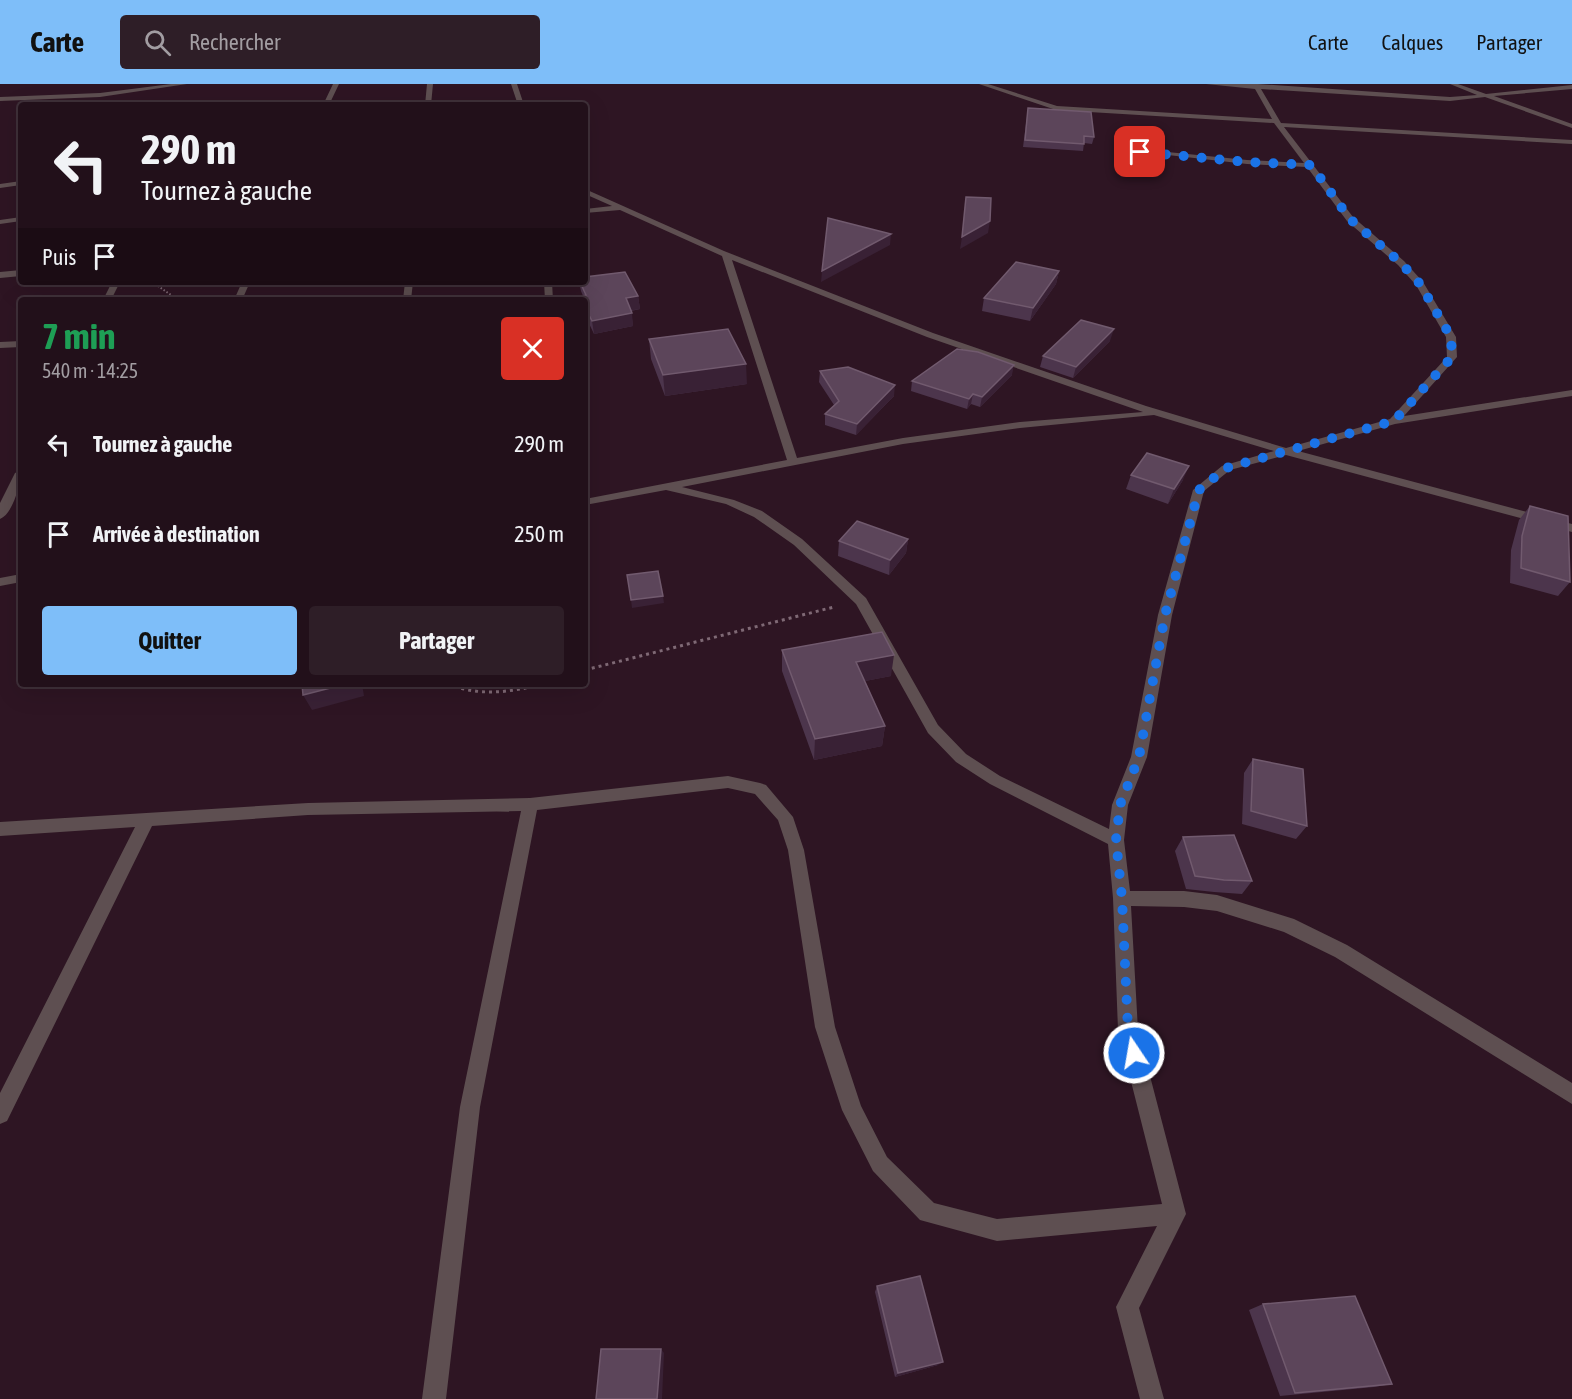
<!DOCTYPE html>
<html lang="fr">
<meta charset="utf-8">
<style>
:root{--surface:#22101a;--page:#2e1e27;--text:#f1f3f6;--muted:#a29da2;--line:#3f3039;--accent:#7ebef9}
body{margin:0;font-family:"Asap Condensed",sans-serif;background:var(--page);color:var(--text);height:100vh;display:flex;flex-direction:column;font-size:22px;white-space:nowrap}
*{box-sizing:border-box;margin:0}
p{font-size:20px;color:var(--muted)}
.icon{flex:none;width:33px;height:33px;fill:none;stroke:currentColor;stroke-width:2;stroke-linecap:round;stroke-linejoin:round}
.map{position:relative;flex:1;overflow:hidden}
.side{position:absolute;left:18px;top:213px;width:570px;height:390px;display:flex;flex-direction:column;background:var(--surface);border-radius:6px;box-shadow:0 6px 24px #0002,0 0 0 2px var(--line)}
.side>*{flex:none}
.banner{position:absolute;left:18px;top:18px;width:570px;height:183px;border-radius:6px;box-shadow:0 6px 24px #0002,0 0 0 2px var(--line);background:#22101a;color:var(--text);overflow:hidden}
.pin{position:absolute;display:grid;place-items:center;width:51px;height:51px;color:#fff;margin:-26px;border-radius:12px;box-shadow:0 3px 9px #0006}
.me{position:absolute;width:66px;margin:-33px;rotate:348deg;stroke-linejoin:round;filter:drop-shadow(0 0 4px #0008)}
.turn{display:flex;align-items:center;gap:21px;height:126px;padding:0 24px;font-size:27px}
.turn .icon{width:78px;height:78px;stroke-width:2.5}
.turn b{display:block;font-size:42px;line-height:51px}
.then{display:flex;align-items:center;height:57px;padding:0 24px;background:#0003;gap:12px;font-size:22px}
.round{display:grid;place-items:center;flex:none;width:63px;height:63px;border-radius:6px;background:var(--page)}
.summary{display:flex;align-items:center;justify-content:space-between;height:102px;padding:0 24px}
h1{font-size:36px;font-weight:700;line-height:45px;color:#1e9e55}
.button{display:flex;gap:12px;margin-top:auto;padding:12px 24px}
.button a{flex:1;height:69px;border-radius:6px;background:var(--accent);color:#111;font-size:24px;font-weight:700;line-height:69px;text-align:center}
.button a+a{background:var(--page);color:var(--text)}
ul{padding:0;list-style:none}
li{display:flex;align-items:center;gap:18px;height:90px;padding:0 24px}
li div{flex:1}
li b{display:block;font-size:22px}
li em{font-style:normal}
header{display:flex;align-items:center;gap:36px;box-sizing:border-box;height:84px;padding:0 30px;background:var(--accent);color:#111}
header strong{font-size:28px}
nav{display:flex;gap:33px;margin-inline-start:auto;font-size:21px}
.search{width:420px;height:54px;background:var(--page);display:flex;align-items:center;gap:15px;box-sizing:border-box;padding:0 21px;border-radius:6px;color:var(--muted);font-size:22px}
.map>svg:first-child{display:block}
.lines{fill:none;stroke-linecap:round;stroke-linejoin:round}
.path-far1{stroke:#7f6975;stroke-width:2;stroke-dasharray:1.5 2;stroke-linecap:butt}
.path{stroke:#7f6975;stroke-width:3;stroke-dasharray:3 4;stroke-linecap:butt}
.minor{fill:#5e4f51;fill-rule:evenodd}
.wall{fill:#4c354c}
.shaded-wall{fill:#392135}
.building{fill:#5c455a;stroke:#715a6e;stroke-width:1.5}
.route{stroke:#1a73e8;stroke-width:10;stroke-dasharray:0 18}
</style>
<header>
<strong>Carte</strong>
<div class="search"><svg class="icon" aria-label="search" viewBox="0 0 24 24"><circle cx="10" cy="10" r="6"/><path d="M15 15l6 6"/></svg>Rechercher</div>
<nav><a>Carte</a><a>Calques</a><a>Partager</a></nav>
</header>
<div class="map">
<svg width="1572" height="1315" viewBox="0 0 1572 1315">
<rect width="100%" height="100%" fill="#2e1523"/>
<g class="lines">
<!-- path-far1 -->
<path class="path-far1" d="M152 198 174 213 218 215"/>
<!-- path -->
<path class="path" d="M585 586 834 523
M448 600C481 613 510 608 544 600"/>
<!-- minor -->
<path class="minor" d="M171 0H187L100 13 0 17V13L100 9Z
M333 0H339L329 21H323Z
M427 0H433L431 21H425Z
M511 0H517L524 21H518Z
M979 0H988L1057 22 1272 35 1255 5 1206 0H1258L1450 13 1477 11 1450 0H1458L1486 10 1572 1V5L1494 12 1572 40V44L1485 13 1450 17 1261 5 1281 39 1572 56V60L1284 43 1353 133 1404 177 1423 198 1456 253 1457 273 1404 332 1572 306V312L1395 340 1298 367 1572 440V448L1286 371 1230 386 1204 407 1172 531 1147 673 1128 721 1124 756 1130 807H1184L1217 811 1294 835 1347 861 1572 999V1020L1335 873 1284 848 1217 827 1184 823 1131 822 1138 946 1186 1130 1139 1224 1164 1315H1140L1116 1223 1157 1142 997 1157 920 1136 873 1087 842 1026 815 943 788 766 778 736 755 710 728 704 537 726 480 1023 446 1315H422L460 1023 521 727 308 731 152 742 7 1037 0 1040V1009L135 743 0 752V738L308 719 530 714 728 692 760 699 766 701 793 733 804 766 835 943 861 1022 887 1073 934 1119 997 1135 1162 1120 1118 946 1113 814 1108 760 990 700 956 678 928 649 856 520 794 461 754 433 726 420 666 406 585 421V415L787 376 722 172 620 126 585 129V125L612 122 585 110V105L724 167 933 249 1146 322 1286 364 1390 335 1447 273 1446 253 1416 201 1398 181 1347 137 1307 83 1247 80 1115 65 1118 63 1247 76 1304 79 1274 39 1056 26ZM732 176 927 253 1143 328 1020 338 903 354 797 374ZM1154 331 1274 367 1222 382 1193 406 1158 531 1131 673 1112 721 1109 745 1000 692 966 670 938 641 866 514 802 455 762 427 734 416 682 403 903 360 1020 344Z
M21 97V101L0 104V100Z
M21 133V137L0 140V136Z
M21 186V192L0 194V188Z
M112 198H120L111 216H103Z
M242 198H250L242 216H234Z
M405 198H413L411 216H403Z
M544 198H552L553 216H545Z
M21 257V263L0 264V258Z
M21 386C21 399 13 430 0 435V419L15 389Z
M21 490V498L0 502V494Z"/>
</g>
<!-- wall -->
<path class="wall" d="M1028 24 1094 53 1092 60 1084 59 1083 67 1023 63Z
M1059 187 1056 200 1030 237 982 227 984 214Z
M579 198H585L638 212 640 225 631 227 633 242 594 250 585 231V216H581L580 213 583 212 581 207Z
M649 255 747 300 665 312 651 275Z
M1110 257 1073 294 1040 283 1043 272Z
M820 287 894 312 856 351 825 341V330L834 321 819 298Z
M1012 291 980 323 971 320 967 325 911 307 912 297Z
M1131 391 1183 396 1168 420 1126 405Z
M1530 422 1570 498 1558 512 1510 499 1511 466 1519 436Z
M908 455 906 469 889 491 838 472 839 457Z
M782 566 891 592 865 597 885 642 882 662 814 676 782 587Z
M1253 675 1307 742 1296 755 1242 740 1244 689Z
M1183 753 1252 797 1242 810 1214 808 1186 805 1175 767Z
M877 1202 938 1281 895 1293 875 1208Z
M1263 1220 1392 1300 1374 1303 1280 1312 1249 1226Z"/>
<!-- shaded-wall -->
<path class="shaded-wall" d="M990 137 988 149 960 165 962 153Z
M891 150 890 161 821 198 822 187Z
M1059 187 1056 200 1030 237 1033 224Z
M638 212 640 225 628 227 626 214Z
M632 229 633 242 594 250 592 237Z
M1114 245 1110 257 1073 294 1076 283Z
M746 280 747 300 665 312 663 291Z
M1014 281 1012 291 980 323 982 313Z
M895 301 894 312 856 351 857 340Z
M973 310 971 320 967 325 969 315Z
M1189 382 1183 396 1168 420 1174 405Z
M908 455 906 469 889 491 890 476Z
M663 512 664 519 632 524 631 516Z
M894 571 891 592 855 599 856 578Z
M346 600H362L364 612 312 626 303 611Z
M885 642 882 662 814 676 815 655Z
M661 1265 664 1269 662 1315H657Z
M943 1278 938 1281 895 1293 898 1289Z"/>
<!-- building -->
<path class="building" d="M475 19V21H445Z
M1028 24 1091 28 1094 53 1084 52V60L1025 56Z
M966 113 991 114 990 137 962 153Z
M828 134 891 150 822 187Z
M1016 178 1059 187 1033 224 984 214Z
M625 188 638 212 626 214 632 229 592 237 585 223V216H582L580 213 586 211 580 198H585V193Z
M1081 236 1114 245 1076 283 1043 272Z
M728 245 746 280 663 291 649 255Z
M957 265 978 268 1014 281 982 313 973 310 969 315 912 297Z
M848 283 895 301 857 340 825 330 839 317 820 287Z
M1147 369 1189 382 1174 405 1131 391Z
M1530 422 1568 432 1570 498 1521 484 1522 452Z
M857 437 908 455 890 476 839 457Z
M658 487 663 512 631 516 627 491Z
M882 548 894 571 856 578 885 642 815 655 782 566Z
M302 600H346L303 611Z
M1253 675 1303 685 1307 742 1251 727Z
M1234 751 1252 797 1224 796 1195 792 1183 753Z
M920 1192 943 1278 898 1289 877 1202Z
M1355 1212 1392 1300 1295 1309 1263 1220Z
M601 1265H661L657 1315H596Z"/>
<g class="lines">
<!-- route -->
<path class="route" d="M1134 969 1128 946 1122 814 1116 756 1120 721 1139 673 1165 531 1199 406 1226 384 1394 337 1452 273 1451 253 1420 200 1401 179 1350 135 1311 81 1247 78 1140 68"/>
</g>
</svg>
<div class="pin" style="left:1140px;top:68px;background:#d93025"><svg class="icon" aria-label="arrive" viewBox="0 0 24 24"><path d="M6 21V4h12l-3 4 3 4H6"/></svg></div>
<svg class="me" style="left:1134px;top:969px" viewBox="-20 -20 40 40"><circle r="17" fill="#1a73e8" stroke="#fff" stroke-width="3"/><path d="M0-11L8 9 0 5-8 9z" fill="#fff"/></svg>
<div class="banner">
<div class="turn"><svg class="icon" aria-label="left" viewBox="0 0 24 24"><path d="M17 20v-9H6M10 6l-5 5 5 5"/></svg><div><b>290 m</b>Tournez à gauche</div></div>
<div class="then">Puis<svg class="icon" aria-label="arrive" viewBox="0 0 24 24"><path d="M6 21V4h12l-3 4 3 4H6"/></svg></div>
</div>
<section class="side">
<div class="summary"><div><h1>7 min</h1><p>540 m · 14:25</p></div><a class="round" style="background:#d93025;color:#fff"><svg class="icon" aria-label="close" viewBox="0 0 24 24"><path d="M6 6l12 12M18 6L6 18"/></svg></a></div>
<ul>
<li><svg class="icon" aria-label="left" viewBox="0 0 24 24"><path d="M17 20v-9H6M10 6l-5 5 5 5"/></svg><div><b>Tournez à gauche</b></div><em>290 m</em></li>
<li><svg class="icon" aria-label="arrive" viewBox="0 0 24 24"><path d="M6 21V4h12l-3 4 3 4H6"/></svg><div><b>Arrivée à destination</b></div><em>250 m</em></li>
</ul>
<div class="button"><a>Quitter</a><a>Partager</a></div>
</section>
</div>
